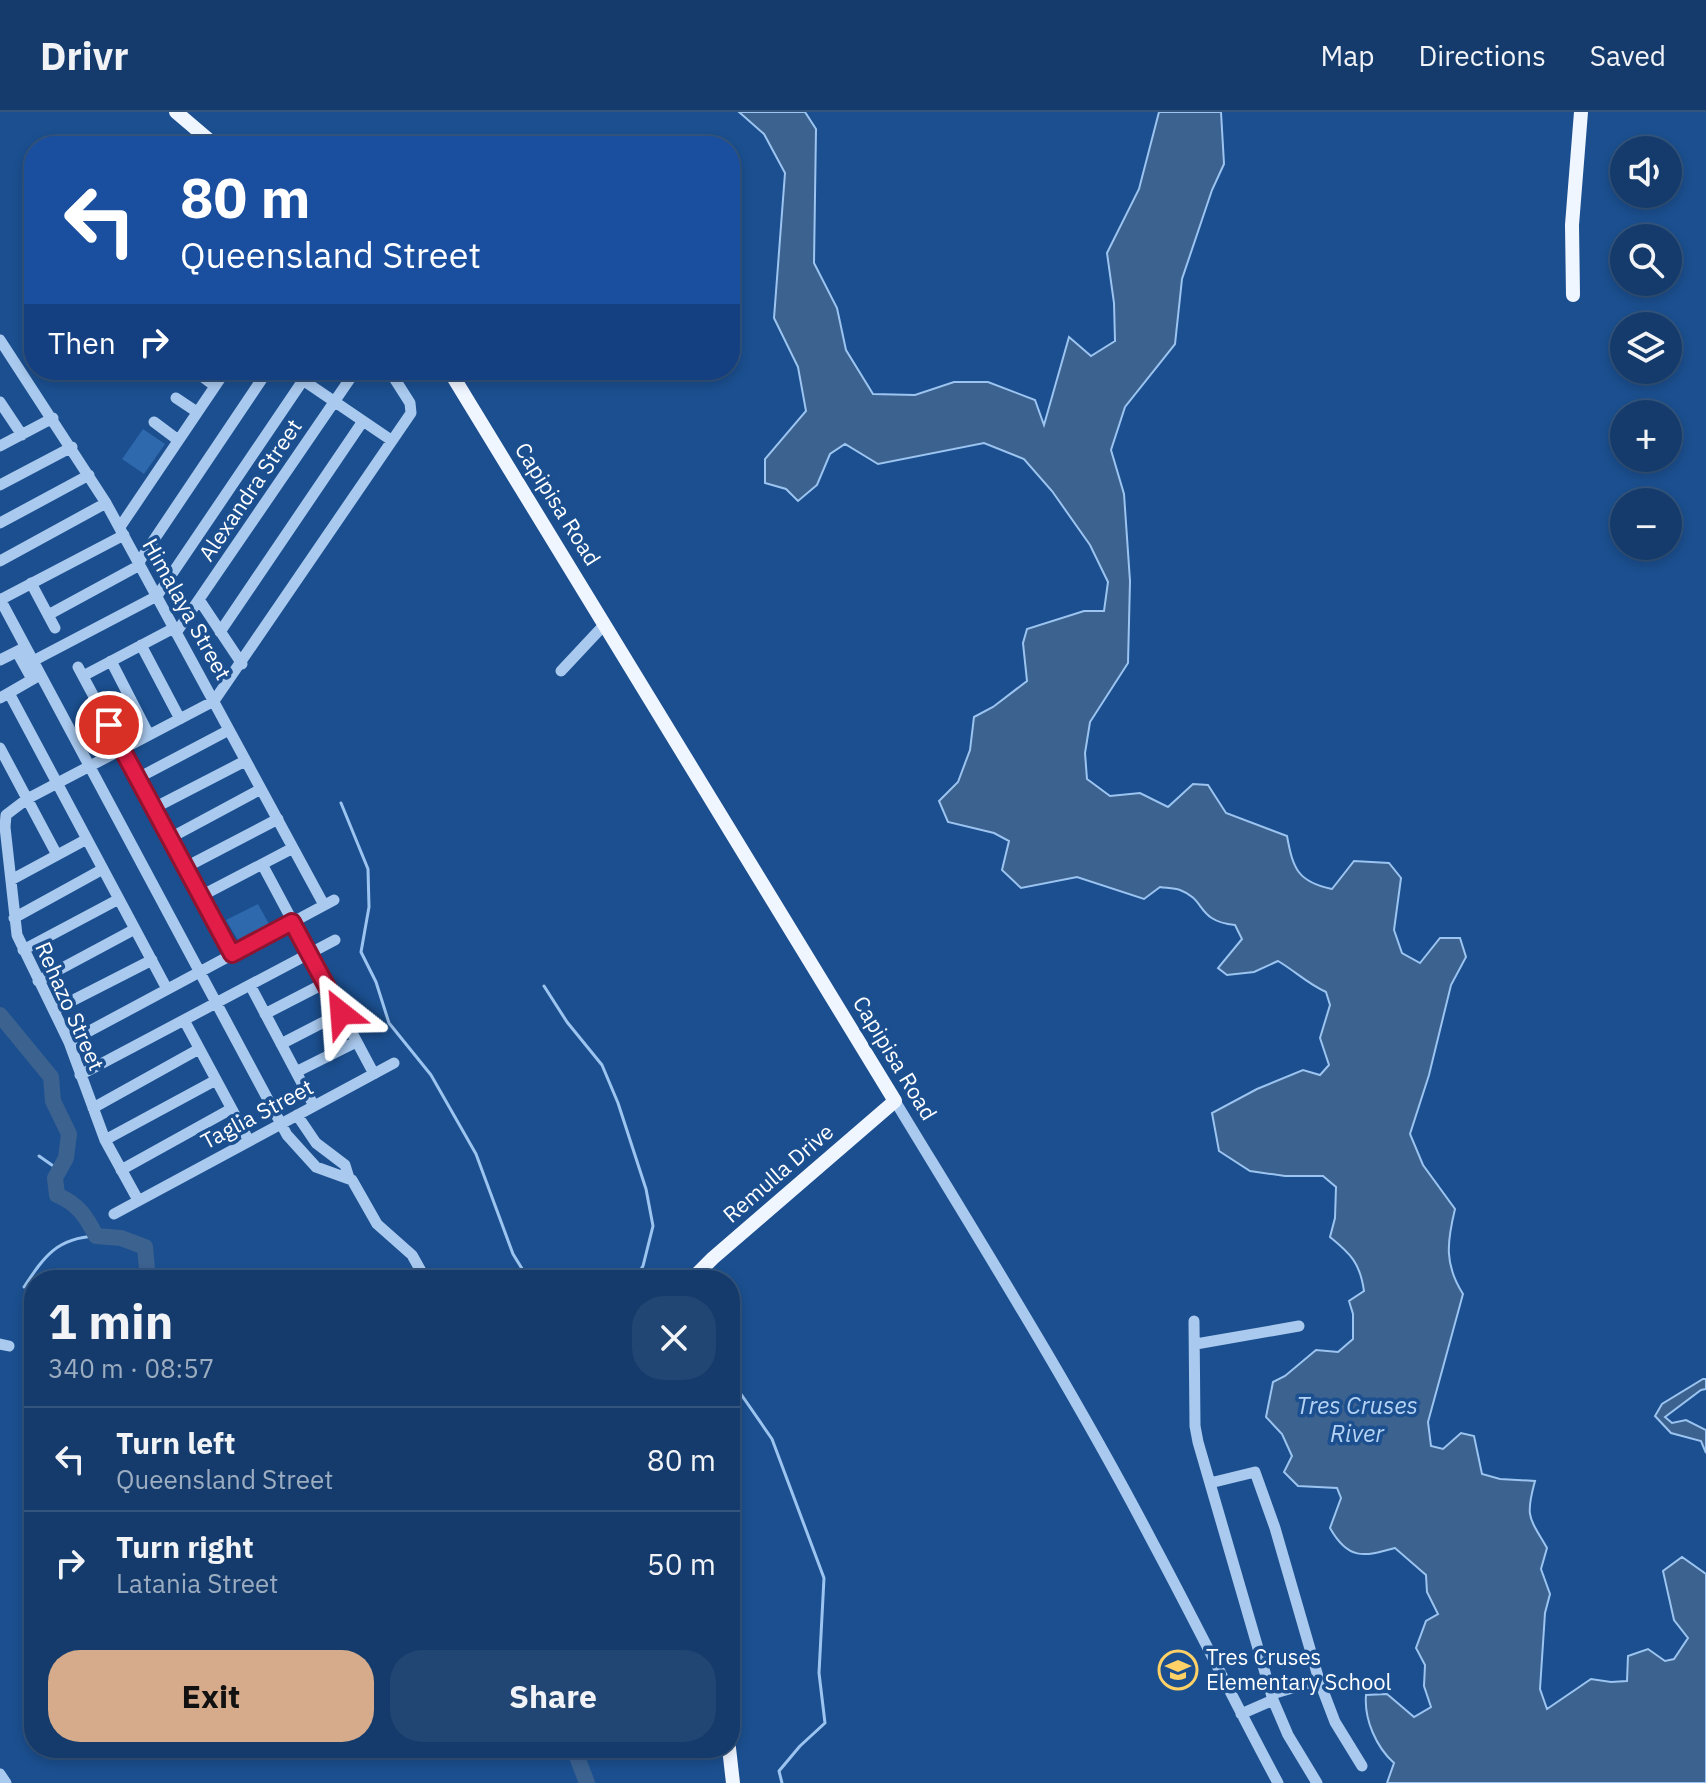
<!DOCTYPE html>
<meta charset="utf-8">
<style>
:root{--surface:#143b6b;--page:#214673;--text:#f1f3f6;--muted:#9dadc1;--line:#33557e;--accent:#d6ab8b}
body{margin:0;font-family:"IBM Plex Sans",sans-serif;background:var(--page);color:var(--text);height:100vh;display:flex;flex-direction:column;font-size:30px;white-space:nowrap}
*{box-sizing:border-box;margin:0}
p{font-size:26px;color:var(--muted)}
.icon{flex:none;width:44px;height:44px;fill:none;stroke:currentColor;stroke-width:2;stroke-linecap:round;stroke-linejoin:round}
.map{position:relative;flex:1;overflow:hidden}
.panel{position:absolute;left:24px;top:1158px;width:716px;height:488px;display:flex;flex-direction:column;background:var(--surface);border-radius:32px;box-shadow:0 4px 12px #0003,0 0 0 2px var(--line)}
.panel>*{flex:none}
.guide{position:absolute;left:24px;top:24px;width:716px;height:244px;border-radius:32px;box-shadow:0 4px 12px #0003,0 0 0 2px var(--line);background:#1a4fa0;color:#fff;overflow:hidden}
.controls{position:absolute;left:1610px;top:24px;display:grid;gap:16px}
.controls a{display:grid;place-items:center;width:72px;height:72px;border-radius:50%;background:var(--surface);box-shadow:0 4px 12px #0003,0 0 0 2px var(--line);font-size:40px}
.pin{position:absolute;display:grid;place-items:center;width:68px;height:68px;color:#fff;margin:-34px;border:4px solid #fff;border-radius:50%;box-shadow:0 2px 8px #0007}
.me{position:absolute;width:88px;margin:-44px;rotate:332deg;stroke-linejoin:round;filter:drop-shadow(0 0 6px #0008)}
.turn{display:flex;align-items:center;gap:28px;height:168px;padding:0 24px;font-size:36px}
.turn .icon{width:104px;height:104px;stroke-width:2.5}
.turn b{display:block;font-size:56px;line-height:68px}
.then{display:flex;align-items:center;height:76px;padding:0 24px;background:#0003;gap:16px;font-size:30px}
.round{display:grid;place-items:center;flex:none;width:84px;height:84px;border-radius:32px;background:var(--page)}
.head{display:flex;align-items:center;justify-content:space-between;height:136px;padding:0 24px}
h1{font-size:48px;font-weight:700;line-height:60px}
.action{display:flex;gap:16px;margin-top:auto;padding:16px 24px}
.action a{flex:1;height:92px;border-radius:32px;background:var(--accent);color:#111;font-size:32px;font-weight:700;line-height:92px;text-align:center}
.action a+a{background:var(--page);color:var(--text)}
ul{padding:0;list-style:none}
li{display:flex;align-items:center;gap:24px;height:104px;padding:0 24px;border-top:2px solid var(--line)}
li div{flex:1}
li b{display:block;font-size:30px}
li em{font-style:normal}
header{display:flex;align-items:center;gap:48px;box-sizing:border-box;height:112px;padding:0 40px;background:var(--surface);border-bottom:2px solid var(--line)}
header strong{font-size:38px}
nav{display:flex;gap:44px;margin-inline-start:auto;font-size:28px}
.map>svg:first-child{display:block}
.green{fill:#2e69ad}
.water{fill:#3c6290;stroke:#9cc4f0;stroke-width:2}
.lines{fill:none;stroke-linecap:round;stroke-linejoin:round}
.stream{stroke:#9cc4f0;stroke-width:3}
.river{stroke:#3c6290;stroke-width:16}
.minor{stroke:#a9c9ee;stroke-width:11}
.major{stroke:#f0f6ff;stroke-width:14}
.route-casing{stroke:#92132f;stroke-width:20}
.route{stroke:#e11d48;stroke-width:14}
.labels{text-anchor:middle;stroke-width:7;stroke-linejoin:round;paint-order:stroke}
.street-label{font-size:22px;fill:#fff;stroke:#1b4f8f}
.poi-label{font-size:22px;fill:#fff;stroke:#1b4f8f;text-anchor:start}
.water-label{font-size:24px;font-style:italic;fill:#b5d3f5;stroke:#1b4f8f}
</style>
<header>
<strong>Drivr</strong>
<nav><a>Map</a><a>Directions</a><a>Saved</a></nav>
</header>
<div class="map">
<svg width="1706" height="1671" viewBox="0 0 1706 1671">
<rect width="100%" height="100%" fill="#1b4f8f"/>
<!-- green -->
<path class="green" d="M143 317 165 332 144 362 122 347Z
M258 792 269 812 239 830 226 808Z"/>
<!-- water -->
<path class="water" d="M739 0H805L816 17 814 151 837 196 846 238 873 282 915 283 954 270H988L1035 288 1044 313 1069 225 1091 244 1115 229 1114 191 1107 141 1139 77 1159 0H1221L1224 52 1212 78 1182 167 1175 232 1125 295 1111 338 1124 382 1130 469 1128 551 1090 610 1085 641 1087 667 1110 684 1140 681 1168 695 1193 672 1208 673 1226 701 1287 724C1293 757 1298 770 1332 777L1354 749 1389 751 1401 766 1394 818 1402 841 1420 851 1440 826H1460L1466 845 1451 873 1429 963 1410 1022 1423 1053 1455 1097C1447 1130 1444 1152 1463 1182L1428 1310 1431 1334 1443 1337 1461 1321 1474 1324 1482 1362 1500 1367 1535 1369C1525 1405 1529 1405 1547 1436L1541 1457 1550 1482 1545 1501 1540 1577 1547 1597 1591 1567 1611 1570 1627 1569 1628 1544 1648 1537 1665 1549 1674 1547 1688 1526 1674 1508 1663 1459 1682 1445 1706 1462V1671H1387L1394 1651C1376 1635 1364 1607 1366 1583L1387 1582 1414 1605 1431 1595 1424 1574 1425 1553 1416 1536 1426 1509 1438 1502 1427 1480 1426 1463 1395 1436C1363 1445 1348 1448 1330 1416L1341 1386 1337 1376 1298 1374 1284 1360 1292 1344 1282 1322 1266 1305 1273 1270 1285 1264 1316 1238 1338 1240 1353 1227V1202L1349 1189 1364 1179C1360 1151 1351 1142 1330 1125L1335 1106 1336 1075 1323 1064H1285L1250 1059 1219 1039 1212 1001 1257 977 1303 958 1320 963 1329 953 1320 926 1330 893 1326 880C1308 872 1295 859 1278 849L1254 860 1227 863 1218 856 1242 827 1235 813C1196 809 1207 788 1180 778 1174 776 1166 776 1160 775L1144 787 1077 765 1021 776 1002 758 1009 729 994 721 948 710 939 689 958 670 970 638 974 605 993 595 1027 569 1023 531 1027 517 1084 499H1104L1108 470 1090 433 1052 379 1024 347 984 331 878 352 845 332 830 342 817 373 798 389 786 377 765 371V347L806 299 798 255 774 206 785 61 764 22Z
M1703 1267H1706V1277L1701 1278 1665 1305 1672 1311 1686 1308 1706 1318V1341L1701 1329 1671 1321 1655 1304 1662 1292Z"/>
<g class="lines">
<!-- stream -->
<path class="stream" d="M341 691 368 757 369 795 361 840 376 870 389 911 431 963 476 1042 513 1142 529 1168
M544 874 567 910 602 953 618 991 646 1077 653 1114 643 1154 634 1168
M39 1044 59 1058
M24 1175C44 1145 56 1126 96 1124
M730 1273 736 1275 772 1327 824 1466 819 1561 825 1611 800 1634 779 1659 782 1671"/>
<!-- river -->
<path class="river" d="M0 903 51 965 53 989 69 1022 66 1046 55 1066 57 1083C78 1092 86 1104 96 1124L121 1126 145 1135 148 1168
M562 1636 576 1642 587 1671"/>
<!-- minor -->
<path class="minor" d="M0 228 106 391 324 793
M288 258 391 328
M199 262 215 274
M176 286 197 300
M0 290 22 323
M154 310 178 328
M0 334 53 306
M0 373 72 335
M0 411 89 363
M120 415 226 258
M0 449 106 391
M139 450 268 258
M31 471 55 516
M0 487 287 1023 316 1055 352 1068 377 1112 412 1143 426 1168
M0 488 124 423
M200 489 242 552
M48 503 140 453
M220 520 363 309
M176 521 356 258
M141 533 180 607
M17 540 32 567
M0 548 22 537
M33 549 157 484 310 258
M111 549 149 623
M78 555 232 842
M561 559 605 512
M83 564 174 516
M9 581 167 877
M0 586 40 563
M0 636 57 743
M138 666 229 618
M154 696 245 649
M170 726 261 677
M262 752 374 962
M186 755 278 707
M11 768 87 727
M201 784 293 736
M14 806 103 757
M23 838 119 787
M38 869 135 817
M250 873 314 994
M54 898 152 848
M265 902 325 871
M184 908 249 1029
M69 930 334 788
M281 932 341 901
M296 960 356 930
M80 963 335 828
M895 989C983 1134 1073 1278 1152 1429 1195 1509 1235 1591 1278 1671
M93 996 199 937
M297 1003 316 1031 345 1053 349 1066
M105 1028 216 968
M121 1058 231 997
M138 1088 105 1028 69 930 17 823 5 715 6 703 27 687 214 589 411 301 410 291 389 258
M114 1102 394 951
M1194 1209 1195 1314 1198 1330 1273 1588 1288 1623 1317 1671
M0 1232 9 1234
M1196 1232 1299 1214
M1210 1371 1255 1360 1275 1416 1319 1568 1335 1610 1362 1654
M1272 1582 1319 1568
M1241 1602 1273 1588
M0 1662 6 1671"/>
<!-- major -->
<path class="major" d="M176 0 216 34
M1573 183 1572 113 1581 0
M449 258 895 989 713 1146 691 1168
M729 1636 733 1671"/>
</g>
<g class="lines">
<defs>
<path id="route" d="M109 613 232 842 292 810 341 901"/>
</defs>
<!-- route casing -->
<use href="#route" class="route-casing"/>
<!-- route -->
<use href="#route" class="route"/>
</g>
<!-- icons -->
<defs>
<symbol id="school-ring" viewBox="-11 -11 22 22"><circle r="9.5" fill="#1b4f8f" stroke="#ffd166" stroke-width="1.5"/><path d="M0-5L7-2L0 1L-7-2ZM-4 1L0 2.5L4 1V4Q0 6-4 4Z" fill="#ffd166"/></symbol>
</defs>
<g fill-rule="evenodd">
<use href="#school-ring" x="1156" y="1536" width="44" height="44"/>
</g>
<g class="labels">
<!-- street labels -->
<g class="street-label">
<text transform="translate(250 378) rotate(-56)" y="8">Alexandra Street</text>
<text transform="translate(558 392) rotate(58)" y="8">Capipisa Road</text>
<text transform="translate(187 497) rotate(61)" y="8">Himalaya Street</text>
<text transform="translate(70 894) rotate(66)" y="8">Rehazo Street</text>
<text transform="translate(895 946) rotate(59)" y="8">Capipisa Road</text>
<text transform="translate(257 1002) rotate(-28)" y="8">Taglia Street</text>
<text transform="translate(778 1061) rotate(-41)" y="8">Remulla Drive</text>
</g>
<!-- poi labels -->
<g class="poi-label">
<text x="1206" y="1553">Tres Cruses<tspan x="1206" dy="25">Elementary School</tspan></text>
</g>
<!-- water labels -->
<g class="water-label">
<text x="1357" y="1302">Tres Cruses<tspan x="1357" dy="28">River</tspan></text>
</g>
</g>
</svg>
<div class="controls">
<a><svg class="icon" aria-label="sound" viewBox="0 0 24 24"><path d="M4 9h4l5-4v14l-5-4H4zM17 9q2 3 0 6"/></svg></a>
<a><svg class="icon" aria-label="search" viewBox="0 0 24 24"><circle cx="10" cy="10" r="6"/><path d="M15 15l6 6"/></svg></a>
<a><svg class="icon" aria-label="layers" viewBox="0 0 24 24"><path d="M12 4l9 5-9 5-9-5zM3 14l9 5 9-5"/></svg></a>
<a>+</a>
<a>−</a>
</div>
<div class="pin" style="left:109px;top:613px;background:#d93025"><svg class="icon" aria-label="arrive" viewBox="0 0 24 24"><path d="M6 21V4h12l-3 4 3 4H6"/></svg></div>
<svg class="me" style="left:341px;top:901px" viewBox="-20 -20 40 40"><path d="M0-17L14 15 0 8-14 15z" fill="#e11d48" stroke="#fff" stroke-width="4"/></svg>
<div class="guide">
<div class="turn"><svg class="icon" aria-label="left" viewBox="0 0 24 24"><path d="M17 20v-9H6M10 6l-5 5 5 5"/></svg><div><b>80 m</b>Queensland Street</div></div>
<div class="then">Then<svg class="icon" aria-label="right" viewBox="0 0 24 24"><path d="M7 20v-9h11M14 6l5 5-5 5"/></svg></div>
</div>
<section class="panel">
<div class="head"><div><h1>1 min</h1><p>340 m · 08:57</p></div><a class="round"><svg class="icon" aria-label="close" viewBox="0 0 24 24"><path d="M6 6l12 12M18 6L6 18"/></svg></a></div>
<ul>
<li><svg class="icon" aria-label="left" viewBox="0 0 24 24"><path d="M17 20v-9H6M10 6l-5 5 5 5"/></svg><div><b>Turn left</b><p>Queensland Street</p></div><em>80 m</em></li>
<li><svg class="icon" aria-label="right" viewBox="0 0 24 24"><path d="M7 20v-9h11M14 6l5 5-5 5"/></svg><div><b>Turn right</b><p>Latania Street</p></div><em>50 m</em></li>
</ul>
<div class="action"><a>Exit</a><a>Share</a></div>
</section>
</div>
